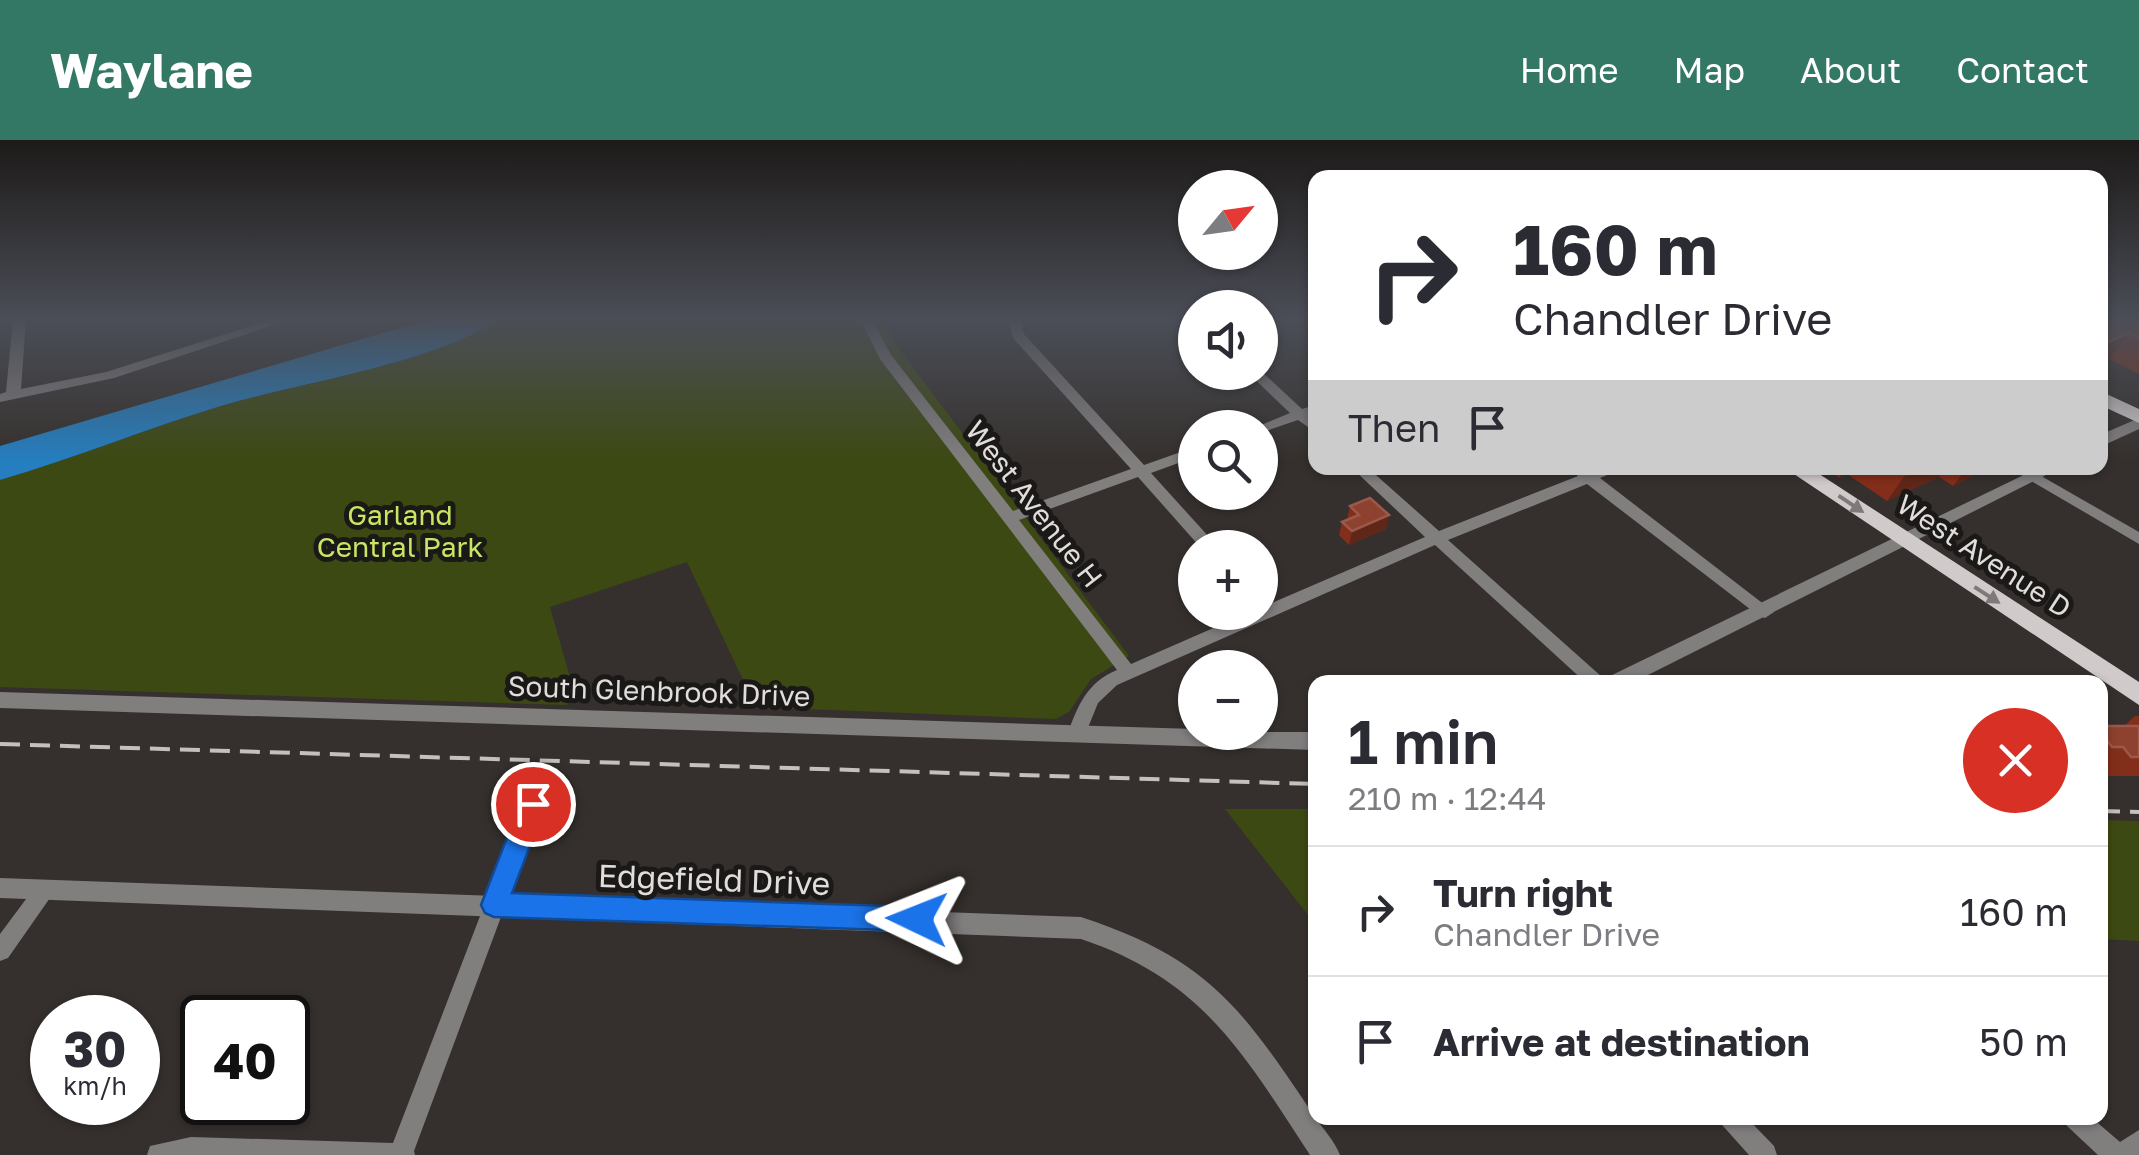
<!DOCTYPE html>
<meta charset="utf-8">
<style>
:root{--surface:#fff;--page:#f2f2f3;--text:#2b2b33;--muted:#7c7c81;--line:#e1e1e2;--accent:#337765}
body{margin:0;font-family:"Golos Text",sans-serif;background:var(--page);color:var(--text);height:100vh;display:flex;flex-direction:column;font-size:38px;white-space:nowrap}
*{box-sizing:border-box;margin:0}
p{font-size:32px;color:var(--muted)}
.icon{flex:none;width:55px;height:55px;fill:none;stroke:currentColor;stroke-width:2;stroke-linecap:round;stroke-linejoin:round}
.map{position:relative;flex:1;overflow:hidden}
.panel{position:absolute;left:1308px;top:535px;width:800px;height:450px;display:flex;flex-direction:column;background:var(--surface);border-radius:20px;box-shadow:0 2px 8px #0004}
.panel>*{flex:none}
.top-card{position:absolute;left:1308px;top:30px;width:800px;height:305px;border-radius:20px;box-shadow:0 2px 8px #0004;background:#fff;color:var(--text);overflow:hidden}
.needle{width:65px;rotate:61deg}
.buttons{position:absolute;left:1178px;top:30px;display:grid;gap:20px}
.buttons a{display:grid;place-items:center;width:100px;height:100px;border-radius:50%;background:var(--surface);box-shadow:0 2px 8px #0004;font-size:50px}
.speed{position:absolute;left:30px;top:855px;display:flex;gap:20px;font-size:50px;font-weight:700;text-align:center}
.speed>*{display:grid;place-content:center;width:130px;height:130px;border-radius:50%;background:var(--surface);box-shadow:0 2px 8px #0004;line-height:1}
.speed small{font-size:25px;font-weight:400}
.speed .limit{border:5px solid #111;border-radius:15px;background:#fff;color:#111}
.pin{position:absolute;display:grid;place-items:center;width:85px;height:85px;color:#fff;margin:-42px;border:5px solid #fff;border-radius:50%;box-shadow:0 2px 10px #0007}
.me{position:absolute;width:110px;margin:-55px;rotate:272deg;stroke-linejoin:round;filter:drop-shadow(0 0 8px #0008)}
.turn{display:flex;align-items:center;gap:35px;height:210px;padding:0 40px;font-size:45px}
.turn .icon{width:130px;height:130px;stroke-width:2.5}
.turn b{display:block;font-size:70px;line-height:85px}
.then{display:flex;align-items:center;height:95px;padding:0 40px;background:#0003;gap:20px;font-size:38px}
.round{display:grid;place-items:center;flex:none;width:105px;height:105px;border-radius:52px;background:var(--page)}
.headline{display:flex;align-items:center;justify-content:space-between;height:170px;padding:0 40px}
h1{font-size:60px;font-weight:600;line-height:75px}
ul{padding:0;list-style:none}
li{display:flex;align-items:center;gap:30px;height:130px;padding:0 40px;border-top:2px solid var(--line)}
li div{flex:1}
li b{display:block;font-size:38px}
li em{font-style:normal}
header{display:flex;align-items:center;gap:60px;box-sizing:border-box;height:140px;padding:0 50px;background:var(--accent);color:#fff}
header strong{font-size:48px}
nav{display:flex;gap:55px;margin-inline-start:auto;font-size:35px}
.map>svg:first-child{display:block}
.green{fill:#3d4912}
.water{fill:#257ebf}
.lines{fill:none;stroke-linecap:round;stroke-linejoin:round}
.minor{fill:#817e7e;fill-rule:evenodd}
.tertiary{fill:#817e7e;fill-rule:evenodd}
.primary{fill:#d1cacb;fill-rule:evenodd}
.rail{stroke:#c5c0be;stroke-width:4;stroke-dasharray:20 10;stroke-linecap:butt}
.wall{fill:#832e1a}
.shaded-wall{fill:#602719}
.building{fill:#8d412e;stroke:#9a5949;stroke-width:2.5}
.oneway{fill:#7f7a7a}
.route{fill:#1a73e8;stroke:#114b97;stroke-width:2.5}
.labels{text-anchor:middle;stroke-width:10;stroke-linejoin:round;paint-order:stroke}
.street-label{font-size:28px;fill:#e1dddb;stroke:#1b1917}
.park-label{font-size:28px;fill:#c8e664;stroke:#1b1917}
.near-street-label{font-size:32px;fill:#e1dddb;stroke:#1b1917}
</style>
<header>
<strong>Waylane</strong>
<nav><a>Home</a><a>Map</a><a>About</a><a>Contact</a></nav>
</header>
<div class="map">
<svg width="2139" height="1015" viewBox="0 0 2139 1015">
<rect width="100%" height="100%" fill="#35302d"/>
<!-- green -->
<path class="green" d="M498 179H885L895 203 1129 516 1091 539 1069 572 1056 579 756 567 687 422 550 467 573 548 567 565 0 547V340C75 318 148 288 224 265 299 243 438 222 498 179Z
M1225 669H1315V784Z
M2100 680 2139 681V801L2100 799Z"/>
<!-- water -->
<path class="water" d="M430 179H498C439 222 299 243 224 265 148 288 75 318 0 340V306Z"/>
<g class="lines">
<!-- minor -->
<path class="minor" d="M13 179H26L21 249 106 232 273 179H292L114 238 0 262V254L6 252Z
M860 179H872L891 215 1013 371 1131 329 1013 198 1008 179H1020L1024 194 1144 325 1195 307V317L1151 333 1219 408H1201L1138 337 1019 380 1131 524 1250 472H1260V468L1425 397 1352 328H1368L1439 391 1578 336 1570 328H1586L1591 331 1599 328H1619L1617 331 1600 338 1774 472 1765 478 1759 476 1587 344 1448 400 1602 537 1605 542H1585L1435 405 1117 545 1098 563 1083 600H1069L1067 595C1078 566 1086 543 1117 530L880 219Z
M1187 179H1195V183L1189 182Z
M1260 230 1302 269 1315 265V274L1310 276 1315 280V292L1298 280 1260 293V288H1254L1290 273 1247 232H1260Z
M2009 328H2027L2139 392V404Z
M533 656 540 658 543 664 414 1011 415 1015H147L150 1006 191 997 393 1003 523 664 526 658Z
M45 740 52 743 55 749 52 755 8 818 0 821V794L38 743Z
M1719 978H1747L1774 1006 1777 1015H1749L1723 986Z
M2063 978H2092L2120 1002 2139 990V1015H2098L2067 986Z"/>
<!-- tertiary -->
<path class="tertiary" d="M2139 278V289L2100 307V295Z
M2038 328H2060L1634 542H1607L1610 536Z
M0 552 1195 589V592H1315V610L0 568Z
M0 738 1081 777C1211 820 1242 869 1315 977 1323 989 1334 1000 1340 1015H1310C1243 913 1203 840 1081 799L0 758Z"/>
<!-- primary -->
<path class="primary" d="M2100 251 2139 269V283L2100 265Z
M1785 328H1810L2139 542V565Z"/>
<!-- rail -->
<path class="rail" d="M0 604 1315 644
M2100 671 2139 672"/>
</g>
<!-- wall -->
<path class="wall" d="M2100 179 2139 181V234L2109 219 2100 223Z
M1826 328H1989L1953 346 1939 337 1887 361 1847 334 1839 338Z
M1350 366 1386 389 1349 405 1339 395 1342 382 1347 380Z
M2135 576H2139V636H2109L2100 626V586H2124Z"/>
<!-- shaded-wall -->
<path class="shaded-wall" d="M2129 193 2109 219 2100 223 2101 205Z
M1846 328H1851L1847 334 1839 338Z
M1921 328H1946L1939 337 1887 361 1906 334Z
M1967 328H1989L1953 346Z
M1389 375 1386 389 1349 405 1352 391Z"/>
<!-- building -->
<path class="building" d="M2100 179H2135L2139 181V198L2129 193 2101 205 2100 204Z
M1895 328H1921L1906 334Z
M1370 358 1389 375 1352 391 1342 382 1359 375 1350 366Z
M2100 586H2139V617H2131L2123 607H2112L2100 591Z"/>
<!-- one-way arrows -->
<defs><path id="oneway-solid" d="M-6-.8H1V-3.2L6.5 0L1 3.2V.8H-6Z" transform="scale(2.5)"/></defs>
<g class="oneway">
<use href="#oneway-solid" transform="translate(1851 364) rotate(34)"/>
<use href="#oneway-solid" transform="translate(1987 455) rotate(33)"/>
</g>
<!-- sky -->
<linearGradient id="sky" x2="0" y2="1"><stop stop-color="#1d1a19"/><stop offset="0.56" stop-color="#4b4e57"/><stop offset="1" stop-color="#4b4e57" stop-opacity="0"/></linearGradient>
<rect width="2139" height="321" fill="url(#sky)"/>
<!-- route -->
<path class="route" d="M533 653 542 656 546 664 512 753 917 767 927 770 931 779 927 788 917 791 494 777 485 773 481 765 520 664 524 656Z"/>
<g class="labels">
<!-- street labels -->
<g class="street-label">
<text transform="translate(1034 364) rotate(52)" y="10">West Avenue H</text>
<text transform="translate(1984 416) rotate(33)" y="10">West Avenue D</text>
<text transform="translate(659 551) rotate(2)" y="10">South Glenbrook Drive</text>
</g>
<!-- park labels -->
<g class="park-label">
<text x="400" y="385">Garland<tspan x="400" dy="32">Central Park</tspan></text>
</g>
<!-- near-street labels -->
<g class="near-street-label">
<text transform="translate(714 740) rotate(2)" y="11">Edgefield Drive</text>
</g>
</g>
</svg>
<div class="buttons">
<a><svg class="needle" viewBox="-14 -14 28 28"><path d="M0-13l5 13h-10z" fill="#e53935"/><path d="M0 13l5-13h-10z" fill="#7c7c81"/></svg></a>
<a><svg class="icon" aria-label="sound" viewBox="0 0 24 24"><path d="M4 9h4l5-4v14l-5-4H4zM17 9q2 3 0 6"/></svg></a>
<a><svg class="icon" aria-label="search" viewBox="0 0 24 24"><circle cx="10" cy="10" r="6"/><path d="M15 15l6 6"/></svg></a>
<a>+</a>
<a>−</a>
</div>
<div class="speed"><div>30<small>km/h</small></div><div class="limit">40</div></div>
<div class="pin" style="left:533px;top:664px;background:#d93025"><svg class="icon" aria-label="arrive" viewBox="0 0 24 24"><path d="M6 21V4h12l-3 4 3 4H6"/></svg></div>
<svg class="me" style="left:917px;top:779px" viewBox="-20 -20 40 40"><path d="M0-17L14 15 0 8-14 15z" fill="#1a73e8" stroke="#fff" stroke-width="4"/></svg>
<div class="top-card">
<div class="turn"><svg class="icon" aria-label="right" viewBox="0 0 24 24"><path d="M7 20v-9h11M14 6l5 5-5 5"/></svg><div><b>160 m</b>Chandler Drive</div></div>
<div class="then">Then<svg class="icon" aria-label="arrive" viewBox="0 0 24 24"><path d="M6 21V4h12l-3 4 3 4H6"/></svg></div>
</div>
<section class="panel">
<div class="headline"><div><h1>1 min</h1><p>210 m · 12:44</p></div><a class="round" style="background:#d93025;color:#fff"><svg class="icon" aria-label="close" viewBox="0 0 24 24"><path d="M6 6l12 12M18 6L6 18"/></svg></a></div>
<ul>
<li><svg class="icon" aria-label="right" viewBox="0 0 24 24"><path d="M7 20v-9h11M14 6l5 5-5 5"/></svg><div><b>Turn right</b><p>Chandler Drive</p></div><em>160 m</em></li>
<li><svg class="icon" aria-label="arrive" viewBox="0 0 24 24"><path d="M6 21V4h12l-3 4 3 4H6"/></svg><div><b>Arrive at destination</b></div><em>50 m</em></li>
</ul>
</section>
</div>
